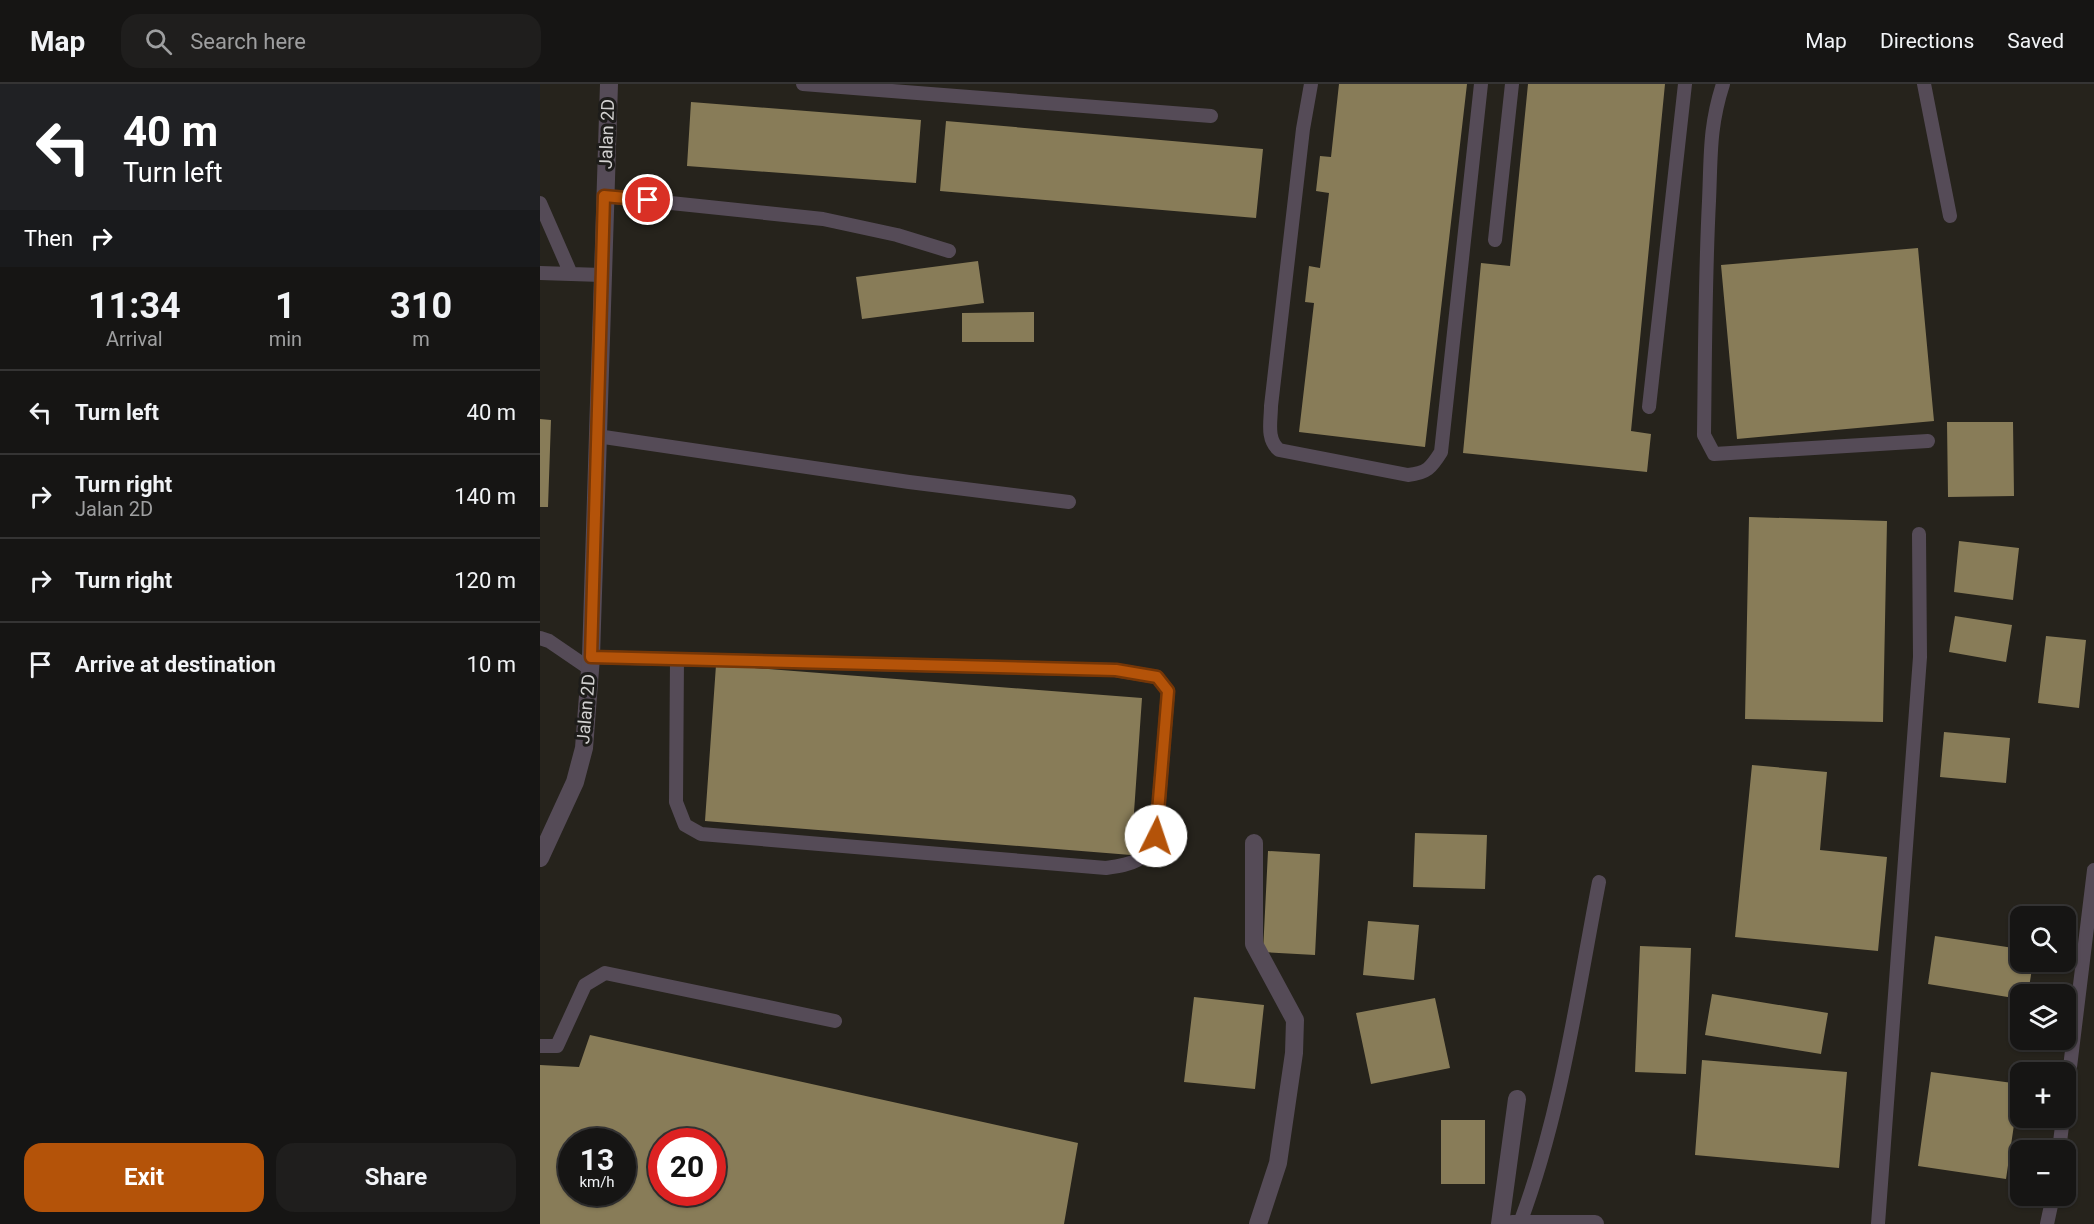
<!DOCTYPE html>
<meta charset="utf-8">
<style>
:root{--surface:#161514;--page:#1f1e1d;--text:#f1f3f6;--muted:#9e9fa0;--line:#353434;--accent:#b45309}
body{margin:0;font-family:Roboto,sans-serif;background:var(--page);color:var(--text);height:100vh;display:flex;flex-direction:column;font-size:22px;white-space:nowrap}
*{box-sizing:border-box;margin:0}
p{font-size:20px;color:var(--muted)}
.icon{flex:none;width:33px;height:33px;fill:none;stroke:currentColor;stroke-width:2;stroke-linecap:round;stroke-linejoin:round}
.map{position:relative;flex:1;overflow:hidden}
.drawer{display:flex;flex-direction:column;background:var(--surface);width:540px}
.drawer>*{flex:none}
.top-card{background:#202124;color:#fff;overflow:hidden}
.fabs{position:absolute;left:1470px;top:822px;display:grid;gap:12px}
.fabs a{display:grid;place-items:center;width:66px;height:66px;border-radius:12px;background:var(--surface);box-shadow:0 2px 4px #0004,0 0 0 2px var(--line);font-size:30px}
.speed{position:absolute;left:18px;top:1044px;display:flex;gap:12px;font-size:30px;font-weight:700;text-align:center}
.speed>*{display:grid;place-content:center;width:78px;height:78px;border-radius:50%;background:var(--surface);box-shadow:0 2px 4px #0004,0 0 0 2px var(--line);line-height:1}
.speed small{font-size:15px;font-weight:400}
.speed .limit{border:9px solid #d22;background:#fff;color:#111}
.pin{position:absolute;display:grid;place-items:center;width:51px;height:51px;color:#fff;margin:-26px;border:3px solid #fff;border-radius:50%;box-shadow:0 2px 6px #0007}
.me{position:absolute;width:66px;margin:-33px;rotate:4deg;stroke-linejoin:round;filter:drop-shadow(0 0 4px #0008)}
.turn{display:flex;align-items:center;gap:21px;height:126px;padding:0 24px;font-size:27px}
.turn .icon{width:78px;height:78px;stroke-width:2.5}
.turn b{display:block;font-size:42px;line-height:51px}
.then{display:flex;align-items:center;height:57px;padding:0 24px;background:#0003;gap:12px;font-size:22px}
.eta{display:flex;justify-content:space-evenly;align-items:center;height:102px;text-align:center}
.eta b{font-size:36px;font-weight:700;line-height:42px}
.button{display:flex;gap:12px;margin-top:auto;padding:12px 24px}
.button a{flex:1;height:69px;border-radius:18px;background:var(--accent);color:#fff;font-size:24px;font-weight:700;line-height:69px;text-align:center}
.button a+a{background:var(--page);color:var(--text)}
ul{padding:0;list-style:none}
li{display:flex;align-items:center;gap:18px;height:84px;padding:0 24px;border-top:2px solid var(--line)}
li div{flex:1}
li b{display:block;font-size:22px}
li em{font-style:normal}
header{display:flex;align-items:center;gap:36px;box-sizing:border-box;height:84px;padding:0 30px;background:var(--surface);border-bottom:2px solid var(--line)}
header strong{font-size:28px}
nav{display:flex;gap:33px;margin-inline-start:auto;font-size:21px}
.search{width:420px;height:54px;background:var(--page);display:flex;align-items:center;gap:15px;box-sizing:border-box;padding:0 21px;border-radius:18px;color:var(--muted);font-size:22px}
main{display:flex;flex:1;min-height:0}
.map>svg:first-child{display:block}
.built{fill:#26231c;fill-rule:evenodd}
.building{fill:#887c58;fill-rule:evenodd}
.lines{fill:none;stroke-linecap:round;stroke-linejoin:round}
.lane{stroke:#554b57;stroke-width:14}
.street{stroke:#554b57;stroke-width:18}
.route-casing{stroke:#753606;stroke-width:15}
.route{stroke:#b45309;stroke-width:10}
.labels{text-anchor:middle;stroke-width:6;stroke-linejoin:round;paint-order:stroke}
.street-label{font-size:18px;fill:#d2d1d0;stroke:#1d1c1a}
</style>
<header>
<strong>Map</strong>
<div class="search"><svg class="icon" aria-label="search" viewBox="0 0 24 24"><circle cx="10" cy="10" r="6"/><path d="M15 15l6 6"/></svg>Search here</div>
<nav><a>Map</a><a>Directions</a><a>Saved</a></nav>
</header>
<main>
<section class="drawer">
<div class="top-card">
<div class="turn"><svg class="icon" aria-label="left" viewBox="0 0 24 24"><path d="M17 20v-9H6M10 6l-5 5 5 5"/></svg><div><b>40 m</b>Turn left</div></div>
<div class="then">Then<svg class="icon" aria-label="right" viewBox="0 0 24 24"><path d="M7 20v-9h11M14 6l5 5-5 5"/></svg></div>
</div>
<div class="eta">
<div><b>11:34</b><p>Arrival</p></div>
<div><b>1</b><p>min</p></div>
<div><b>310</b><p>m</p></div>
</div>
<ul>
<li><svg class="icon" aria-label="left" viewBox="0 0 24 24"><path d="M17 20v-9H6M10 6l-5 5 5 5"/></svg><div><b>Turn left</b></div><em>40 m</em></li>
<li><svg class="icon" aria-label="right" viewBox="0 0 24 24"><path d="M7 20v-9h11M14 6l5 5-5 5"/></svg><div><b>Turn right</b><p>Jalan 2D</p></div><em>140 m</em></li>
<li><svg class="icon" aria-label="right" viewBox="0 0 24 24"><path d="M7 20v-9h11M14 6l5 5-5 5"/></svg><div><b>Turn right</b></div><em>120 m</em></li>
<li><svg class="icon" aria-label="arrive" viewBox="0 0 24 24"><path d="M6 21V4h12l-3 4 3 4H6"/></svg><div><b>Arrive at destination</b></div><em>10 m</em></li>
</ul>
<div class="button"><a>Exit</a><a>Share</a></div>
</section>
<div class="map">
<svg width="1554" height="1140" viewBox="0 0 1554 1140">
<rect width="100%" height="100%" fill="#1d1c1a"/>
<!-- built -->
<path class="built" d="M0 0H1554V1140H0ZM1480 832H1526V878H1480ZM1480 910H1526V956H1480ZM1480 988H1526V1034H1480ZM32 1058H82V1108H32ZM122 1058H172V1108H122ZM1480 1066H1526V1112H1480Z"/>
<!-- building -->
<path class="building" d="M799 0H927L885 363 759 348 774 219 765 218 769 182 780 184 789 109 776 107 780 72 791 73Z
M988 0H1125L1091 347 1111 350 1107 388 923 369 941 179 970 182Z
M151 18 381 36 376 99 147 82Z
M406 37 723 65 716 134 400 107Z
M1378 164 1394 337 1197 355 1181 181Z
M438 177 444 219 322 235 316 193Z
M494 228V258H422V229Z
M0 335 11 336 8 423H0Z
M1407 338H1473L1474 412 1408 413Z
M1209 433 1347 437 1343 638 1205 635Z
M1419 457 1479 464 1473 516 1414 508Z
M1415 532 1472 541 1466 578 1409 568Z
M1506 552 1546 556 1539 624 1498 619Z
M176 581 602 614 591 771 165 737Z
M1404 648 1470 654 1466 699 1400 693Z
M1212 681 1287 688 1280 766 1347 773 1338 867 1195 853Z
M875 749 947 751 945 805 873 803Z
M728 767 780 770 775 871 723 868Z
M828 837 879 841 874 896 823 891Z
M1395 852 1480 865V878H1493L1488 910H1480V915L1388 900Z
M1100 862 1151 864 1146 990 1095 988Z
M1172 910 1288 929 1281 970 1165 951Z
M654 913 724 921 715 1005 644 998Z
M895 914 910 984 831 1000 816 929Z
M50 951 538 1059 524 1140H0V981L39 983ZM32 1058H82V1108H32ZM122 1058H172V1108H122Z
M1162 976 1307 988 1299 1084 1155 1071Z
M1391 988 1480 1000 1466 1095 1378 1082Z
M901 1036H945V1100H901Z"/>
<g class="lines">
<!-- lane -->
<path class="lane" d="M263 0 671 32
M771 0 763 45 731 322C731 337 726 355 739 366L868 391C887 389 891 384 901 368L941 0
M1183 0C1169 43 1171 73 1169 117 1165 195 1165 273 1164 351L1174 370 1388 357
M1384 0 1410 132
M64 112 283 135 357 151 409 167
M0 119 31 190
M955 156 972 0
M0 189 62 191
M1109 323 1145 0
M57 352 369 398 529 418
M0 554 9 557 50 585
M51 573 89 574 575 586 617 593 628 607 616 752C604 778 594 780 566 784L161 750 145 741 136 718 137 575
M0 962H17L45 901 65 889 295 937
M1526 1016 1554 786
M1519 1066 1523 1034
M980 1139C1021 1030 1037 912 1059 798
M1338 1140 1380 573 1379 450
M1507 1140 1513 1112"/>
<!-- street -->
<path class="street" d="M714 759V860L755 936 754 969 738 1079 718 1140
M0 774 35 698 44 664 51 573 69 0
M960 1140 977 1015
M972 1140H1055"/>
</g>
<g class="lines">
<defs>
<path id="route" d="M108 116 64 112 51 573 576 586 617 593 628 607 616 752"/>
</defs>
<!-- route casing -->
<use href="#route" class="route-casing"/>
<!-- route -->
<use href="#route" class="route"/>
</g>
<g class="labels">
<!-- street labels -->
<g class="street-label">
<text transform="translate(67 50) rotate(-88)" y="6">Jalan 2D</text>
<text transform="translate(46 625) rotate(-85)" y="6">Jalan 2D</text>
</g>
</g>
</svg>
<div class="fabs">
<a><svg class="icon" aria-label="search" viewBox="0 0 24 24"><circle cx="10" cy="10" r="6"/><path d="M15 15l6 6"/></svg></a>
<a><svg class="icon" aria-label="layers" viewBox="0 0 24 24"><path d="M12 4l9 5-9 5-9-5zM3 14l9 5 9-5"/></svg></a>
<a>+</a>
<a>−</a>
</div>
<div class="speed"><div>13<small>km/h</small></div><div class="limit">20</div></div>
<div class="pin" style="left:108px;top:116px;background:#d93025"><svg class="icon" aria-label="arrive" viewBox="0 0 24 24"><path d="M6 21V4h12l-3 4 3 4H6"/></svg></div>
<svg class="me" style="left:616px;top:752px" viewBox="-20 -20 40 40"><circle r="19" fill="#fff"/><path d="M0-13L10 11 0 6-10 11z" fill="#b45309"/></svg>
</div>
</main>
